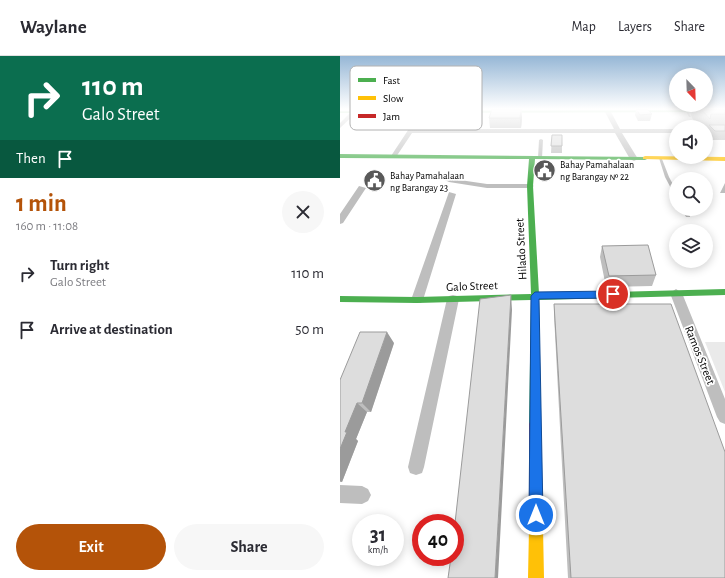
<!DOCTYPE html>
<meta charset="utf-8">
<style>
:root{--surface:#fff;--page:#f7f7f7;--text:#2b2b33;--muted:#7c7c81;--line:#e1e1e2;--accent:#b45309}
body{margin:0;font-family:"Alegreya Sans",sans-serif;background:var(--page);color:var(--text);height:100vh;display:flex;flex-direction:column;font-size:15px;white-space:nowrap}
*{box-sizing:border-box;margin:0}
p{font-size:13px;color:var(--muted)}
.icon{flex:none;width:22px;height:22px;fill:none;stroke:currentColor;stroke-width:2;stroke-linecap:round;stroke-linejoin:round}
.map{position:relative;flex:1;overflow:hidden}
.drawer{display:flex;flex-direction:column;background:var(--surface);width:340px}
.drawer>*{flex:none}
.top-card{background:#0b6e4f;color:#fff;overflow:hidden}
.needle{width:26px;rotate:157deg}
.fabs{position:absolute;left:329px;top:12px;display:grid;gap:8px}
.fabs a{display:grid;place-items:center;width:44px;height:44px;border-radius:50%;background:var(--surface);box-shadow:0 2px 10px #0003;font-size:20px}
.speed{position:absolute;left:12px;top:458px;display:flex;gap:8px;font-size:20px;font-weight:700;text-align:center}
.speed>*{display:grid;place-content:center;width:52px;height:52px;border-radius:50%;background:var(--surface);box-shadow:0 2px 10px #0003;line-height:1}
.speed small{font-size:10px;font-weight:400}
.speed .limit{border:6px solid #d22;background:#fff;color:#111}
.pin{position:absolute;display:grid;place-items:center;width:34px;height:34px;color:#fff;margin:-17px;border:2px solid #fff;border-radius:50%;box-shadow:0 1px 4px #0007}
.me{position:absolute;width:44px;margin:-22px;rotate:0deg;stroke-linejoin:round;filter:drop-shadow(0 0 3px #0008)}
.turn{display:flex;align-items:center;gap:14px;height:84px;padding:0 16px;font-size:18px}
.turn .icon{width:52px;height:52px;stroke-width:2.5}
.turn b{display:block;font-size:28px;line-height:34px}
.then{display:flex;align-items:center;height:38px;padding:0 16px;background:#0003;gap:8px;font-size:15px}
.round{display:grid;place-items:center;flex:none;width:42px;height:42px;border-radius:21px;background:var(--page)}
.head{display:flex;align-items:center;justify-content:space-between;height:68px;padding:0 16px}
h1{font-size:24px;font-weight:700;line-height:30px;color:var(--accent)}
.action{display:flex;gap:8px;margin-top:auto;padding:8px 16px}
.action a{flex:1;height:46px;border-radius:24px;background:var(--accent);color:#fff;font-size:16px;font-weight:700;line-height:46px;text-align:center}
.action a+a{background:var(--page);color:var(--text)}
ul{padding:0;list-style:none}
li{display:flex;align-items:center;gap:12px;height:56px;padding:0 16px}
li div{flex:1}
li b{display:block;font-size:15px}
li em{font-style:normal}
header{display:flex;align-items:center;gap:24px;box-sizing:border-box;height:56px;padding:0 20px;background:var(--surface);border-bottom:1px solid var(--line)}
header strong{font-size:19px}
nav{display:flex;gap:22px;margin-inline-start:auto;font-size:14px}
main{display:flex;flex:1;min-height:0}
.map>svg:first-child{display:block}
.green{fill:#eaeaea}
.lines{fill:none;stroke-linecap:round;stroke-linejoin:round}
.lane{fill:#bebebe;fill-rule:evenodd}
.street{fill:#bebebe;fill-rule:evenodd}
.fast{fill:#4caf50;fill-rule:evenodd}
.slow{fill:#ffc107;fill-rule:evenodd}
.jam{fill:#c62828;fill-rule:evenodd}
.wall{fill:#bebebe}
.shaded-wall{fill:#9b9b9b}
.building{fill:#ddd;stroke:#9b9b9b}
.route{fill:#1a73e8;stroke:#114b97}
.labels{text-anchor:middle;stroke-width:3.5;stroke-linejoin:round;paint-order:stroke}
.far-poi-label{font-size:10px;fill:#000;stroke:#fff;text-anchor:start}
.street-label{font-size:12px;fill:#000;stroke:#fff}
.key{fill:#fff;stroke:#b2b2b2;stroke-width:1}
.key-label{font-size:11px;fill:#000}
</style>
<header>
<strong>Waylane</strong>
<nav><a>Map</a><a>Layers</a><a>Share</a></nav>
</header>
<main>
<section class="drawer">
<div class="top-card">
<div class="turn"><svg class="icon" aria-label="right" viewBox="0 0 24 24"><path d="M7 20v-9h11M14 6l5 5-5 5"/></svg><div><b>110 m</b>Galo Street</div></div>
<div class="then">Then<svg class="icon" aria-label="arrive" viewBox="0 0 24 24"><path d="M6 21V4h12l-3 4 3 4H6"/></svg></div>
</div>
<div class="head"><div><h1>1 min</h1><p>160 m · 11:08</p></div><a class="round"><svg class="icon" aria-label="close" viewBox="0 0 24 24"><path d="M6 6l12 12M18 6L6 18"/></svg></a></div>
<ul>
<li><svg class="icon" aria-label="right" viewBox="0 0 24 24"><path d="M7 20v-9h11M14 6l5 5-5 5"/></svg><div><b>Turn right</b><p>Galo Street</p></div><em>110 m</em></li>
<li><svg class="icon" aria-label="arrive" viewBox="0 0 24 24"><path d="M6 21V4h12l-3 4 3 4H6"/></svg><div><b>Arrive at destination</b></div><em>50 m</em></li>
</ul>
<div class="action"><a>Exit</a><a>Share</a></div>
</section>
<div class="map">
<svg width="385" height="522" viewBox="0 0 385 522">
<rect width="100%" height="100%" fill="#fff"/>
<!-- green -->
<path class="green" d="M365 286H385V336Z"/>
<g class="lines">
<!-- lane -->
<path class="lane" d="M345 54H347L351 61H349Z
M201 83 203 84 202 102 200 103 198 102 199 84Z
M319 102 322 103 329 121 336 134V139L334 138 325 121Z
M342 153H346L350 160V161H346Z"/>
<!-- street -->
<path class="street" d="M82 53 85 55 74 73H274L265 56 268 54 271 56 280 73H336V77H282L298 103 294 105 290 103 275 77H72L56 101H52L51 100Z
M12 55 17 56 0 72V67Z
M106 122 147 128H190L194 130 190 132H147L109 126 105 124Z
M19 130 26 132 3 167 0 168V158Z
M109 136 116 138 83 244 81 247H73L71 244Z
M336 233 342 237 385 343V368L380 366 377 361 330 237Z
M113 239 117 240 119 243 84 411 82 417 76 419 70 417 68 411 107 243 109 240Z
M0 429 22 430 28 433 31 439 28 445 22 448 0 447Z"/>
<!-- fast -->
<path class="fast" d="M385 54V56L0 57V55Z
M0 98 307 101V103L305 104 195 103 193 130 199 238 385 233V239L199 244 201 368 199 372 195 374 191 372 189 368 191 244 77 247 0 246V240L77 241 191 238 187 130 189 103 0 102Z"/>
<!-- slow -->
<path class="slow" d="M305 100 385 101V105L303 103V101Z
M196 465 201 467 203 472 204 522H188L189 472 191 467Z"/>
<!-- jam -->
<path class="jam" d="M195 362 199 364 201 368 203 472 201 477 196 479 191 477 189 472V368L191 364Z"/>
</g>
<!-- wall -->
<path class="wall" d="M181 53 182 61 181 72H150L149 62Z
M296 53H307L312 58 310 65H298L295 59Z
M353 53H385V84H371L366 79 368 72H367L366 74V71H359L352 62 351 59Z
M212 79 222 90V97H211Z
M385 127V137H380Z
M262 190 316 219 312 230 266 231 260 201Z
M214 248 385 522H228L214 259Z
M54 287 31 356H27L16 383 18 385 2 426H0V324Z"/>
<!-- shaded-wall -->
<path class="shaded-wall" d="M181 53 182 61 181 72 180 62Z
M171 239 172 254 158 522H155Z
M47 276 54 287 31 356 22 347Z
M17 347 27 356 16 383 18 385 2 426 0 425V393L5 376Z"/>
<!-- building -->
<path class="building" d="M152 53H181L180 62H149Z
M296 53H307L312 58 300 59Z
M361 53H385V58H371L370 63Z
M369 69H385V75H375Z
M212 79H222V90H211Z
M308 189 316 219 269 220 262 190Z
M171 239 155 522H108L111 501H115V467L140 243Z
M214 248H331L385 396V522H231Z
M20 276H47L22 347H17L5 376H7L0 393V324Z"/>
<!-- sky -->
<linearGradient id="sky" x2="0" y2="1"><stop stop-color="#96b7d6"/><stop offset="0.42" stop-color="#fff"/><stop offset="1" stop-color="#fff" stop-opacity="0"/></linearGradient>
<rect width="385" height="126" fill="url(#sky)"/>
<!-- route -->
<path class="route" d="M273 235 278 238 273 242 199 243 203 459 201 464 196 466 191 464 189 459 191 240 195 236Z"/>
<!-- icons -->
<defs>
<symbol id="civic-disc" viewBox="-11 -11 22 22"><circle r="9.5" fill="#595959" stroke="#fff"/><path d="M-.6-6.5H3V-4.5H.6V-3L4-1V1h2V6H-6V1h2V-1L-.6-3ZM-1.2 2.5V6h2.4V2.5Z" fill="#fff"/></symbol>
</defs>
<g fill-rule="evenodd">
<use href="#civic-disc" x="192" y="102" width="25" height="25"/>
<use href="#civic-disc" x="22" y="112" width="25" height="25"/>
</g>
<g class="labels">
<!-- far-poi labels -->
<g class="far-poi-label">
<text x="220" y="112">Bahay Pamahalaan<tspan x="220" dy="12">ng Barangay № 22</tspan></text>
<text x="50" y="123">Bahay Pamahalaan<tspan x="50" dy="12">ng Barangay 23</tspan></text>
</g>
<!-- street labels -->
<g class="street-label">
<text transform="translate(181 193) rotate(-93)" y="4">Hilado Street</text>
<text transform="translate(132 230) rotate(-2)" y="4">Galo Street</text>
<text transform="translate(360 299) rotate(68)" y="4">Ramos Street</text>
</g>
</g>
<!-- legend -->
<rect x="10" y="10" width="132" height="64" rx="6" class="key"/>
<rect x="18" y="22" width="18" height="4" fill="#4caf50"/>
<rect x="18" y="40" width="18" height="4" fill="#ffc107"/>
<rect x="18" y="58" width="18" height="4" fill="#c62828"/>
<g class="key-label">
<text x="43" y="28">Fast</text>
<text x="43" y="46">Slow</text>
<text x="43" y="64">Jam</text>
</g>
</svg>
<div class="fabs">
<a><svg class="needle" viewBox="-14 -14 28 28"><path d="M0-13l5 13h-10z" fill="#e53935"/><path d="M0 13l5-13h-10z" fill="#7c7c81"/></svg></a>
<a><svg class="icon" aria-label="sound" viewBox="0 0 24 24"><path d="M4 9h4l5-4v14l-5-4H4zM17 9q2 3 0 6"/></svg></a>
<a><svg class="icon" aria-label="search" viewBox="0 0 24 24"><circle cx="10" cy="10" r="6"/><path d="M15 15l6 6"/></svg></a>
<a><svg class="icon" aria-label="layers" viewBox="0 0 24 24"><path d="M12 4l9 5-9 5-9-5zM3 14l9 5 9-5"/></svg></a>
</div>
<div class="speed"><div>31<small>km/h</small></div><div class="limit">40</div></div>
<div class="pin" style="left:273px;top:238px;background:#d93025"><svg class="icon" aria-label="arrive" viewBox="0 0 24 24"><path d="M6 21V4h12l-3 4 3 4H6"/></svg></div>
<svg class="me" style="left:196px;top:459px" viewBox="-20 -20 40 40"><circle r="17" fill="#1a73e8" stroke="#fff" stroke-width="3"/><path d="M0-11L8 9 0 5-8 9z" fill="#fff"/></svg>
</div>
</main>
